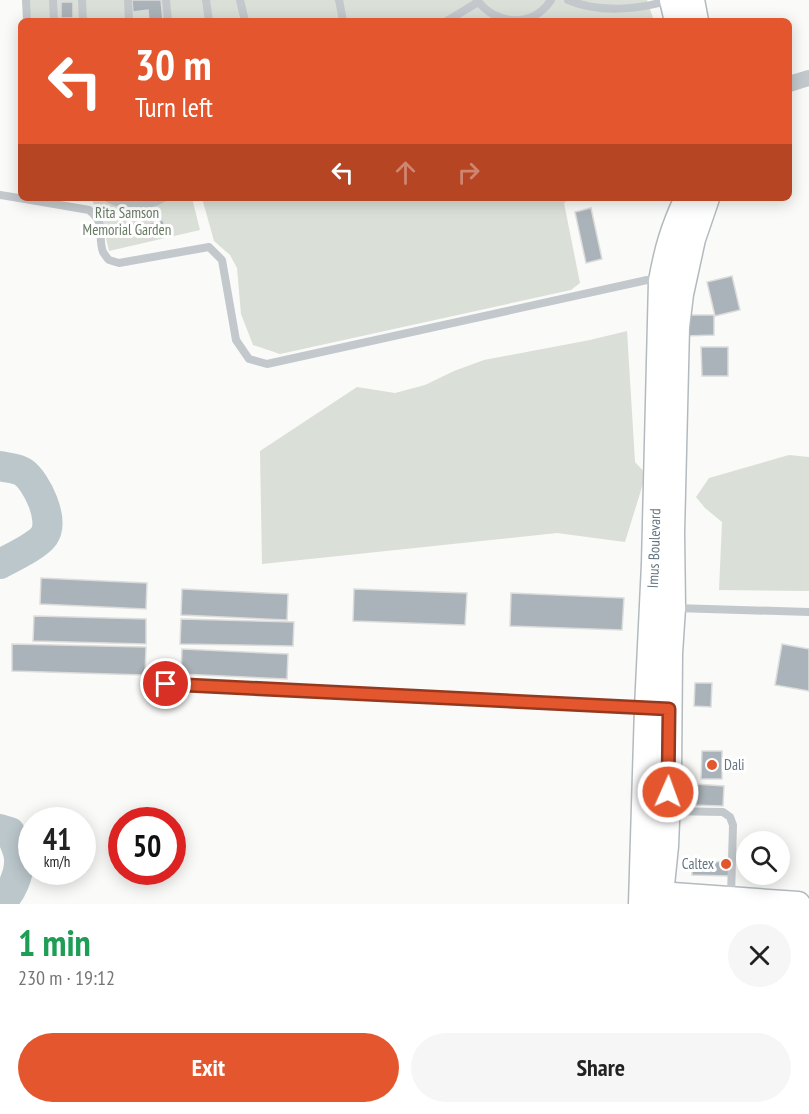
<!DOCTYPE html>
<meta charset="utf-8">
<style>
:root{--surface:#fff;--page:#f6f6f6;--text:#222;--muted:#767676;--accent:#e4572e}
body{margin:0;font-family:"PT Sans Narrow",sans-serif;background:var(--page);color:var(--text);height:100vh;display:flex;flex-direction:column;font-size:22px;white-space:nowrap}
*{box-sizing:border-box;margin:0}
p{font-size:20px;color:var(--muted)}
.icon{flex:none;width:33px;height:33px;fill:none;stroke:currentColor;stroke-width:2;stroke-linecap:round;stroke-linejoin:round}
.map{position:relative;height:904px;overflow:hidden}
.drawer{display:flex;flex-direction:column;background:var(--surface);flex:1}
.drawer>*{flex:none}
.guide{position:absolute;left:18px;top:18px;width:774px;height:183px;border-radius:9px;box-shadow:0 3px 15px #0003;background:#e4572e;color:#fff;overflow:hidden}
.fabs{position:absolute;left:736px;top:831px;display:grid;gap:12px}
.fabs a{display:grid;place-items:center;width:54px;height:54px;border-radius:50%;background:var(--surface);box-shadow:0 3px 15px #0003;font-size:30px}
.speed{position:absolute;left:18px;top:807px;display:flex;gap:12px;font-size:30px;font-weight:700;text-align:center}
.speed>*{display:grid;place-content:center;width:78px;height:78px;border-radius:50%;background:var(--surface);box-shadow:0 3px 15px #0003;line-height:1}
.speed small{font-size:15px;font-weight:400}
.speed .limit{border:9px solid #d22;background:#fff;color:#111}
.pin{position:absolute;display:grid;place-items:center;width:51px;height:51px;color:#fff;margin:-26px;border:3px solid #fff;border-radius:50%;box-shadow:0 2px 6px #0007}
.me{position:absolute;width:66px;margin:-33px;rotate:2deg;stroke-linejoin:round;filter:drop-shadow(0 0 4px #0008)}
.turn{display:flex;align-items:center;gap:21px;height:126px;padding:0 18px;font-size:27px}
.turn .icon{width:78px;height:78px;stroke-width:2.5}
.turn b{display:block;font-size:42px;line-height:51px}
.lanes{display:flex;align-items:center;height:57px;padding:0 18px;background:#0003;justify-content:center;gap:30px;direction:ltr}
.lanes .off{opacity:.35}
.round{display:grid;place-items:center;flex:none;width:63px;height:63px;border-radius:32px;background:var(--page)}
.summary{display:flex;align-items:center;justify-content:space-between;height:102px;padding:0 18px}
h1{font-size:36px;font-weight:700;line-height:45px;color:#1e9e55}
.primary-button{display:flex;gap:12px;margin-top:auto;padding:12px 18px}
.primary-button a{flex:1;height:69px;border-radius:36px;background:var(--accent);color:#fff;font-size:24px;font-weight:700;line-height:69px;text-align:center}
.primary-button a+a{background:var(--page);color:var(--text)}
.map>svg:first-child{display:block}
.green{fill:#dadfd7}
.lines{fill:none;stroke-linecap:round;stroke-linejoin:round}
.river{stroke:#bbc7cb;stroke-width:30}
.building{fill:#aab3b9;stroke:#dcdcda;stroke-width:1.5}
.secondary-casing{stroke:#b3babf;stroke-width:27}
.lane{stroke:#c3c8cc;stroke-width:8}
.street{stroke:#c3c8cc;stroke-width:16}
.secondary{stroke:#fff;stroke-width:24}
.route-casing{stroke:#94391e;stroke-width:15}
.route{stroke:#e4572e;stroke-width:10}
.poi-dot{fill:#e4572e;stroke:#fff;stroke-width:2}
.labels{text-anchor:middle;stroke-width:6;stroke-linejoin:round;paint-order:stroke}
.park-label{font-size:15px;fill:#687a64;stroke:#fff}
.street-label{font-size:15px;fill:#657683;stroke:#fff}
.poi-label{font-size:15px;fill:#657683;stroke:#fff;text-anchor:start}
</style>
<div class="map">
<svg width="809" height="904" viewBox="0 0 809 904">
<rect width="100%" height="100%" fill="#fafaf8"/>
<!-- green -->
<path class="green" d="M29 0H647L654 21H30Z
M88 198H192L200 230 109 251 102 222 92 200Z
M202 198H570L564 203 580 283 571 290 280 354 253 345 241 314 237 268 230 255 214 241Z
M627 331 635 462 646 474 625 542 557 533 262 564 260 451 357 387 395 393 425 385 454 371 484 360 590 340Z
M789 455 809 457V591L719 590 722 522 705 508 696 497 709 478Z"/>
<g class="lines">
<!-- river -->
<path class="river" d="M0 466C7 468 17 468 23 472 37 482 55 520 44 536 37 546 11 558 0 564
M0 829 10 832C13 840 19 851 19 859 20 872 11 896 0 902"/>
</g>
<!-- building -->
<path class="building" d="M132 0H161L163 21H149L148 10 133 12Z
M61 2H73V18H61Z
M591 208 602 259 586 263 575 212Z
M163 220 167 235 150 239 146 224Z
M732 276 740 310 715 316 707 282Z
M686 315H714V335L686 336Z
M701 347H728V376H702Z
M41 578 147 583 146 609 40 604Z
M182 589 288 594 287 620 181 615Z
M354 589 467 593 465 625 353 621Z
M511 593 624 598 622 630 510 626Z
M34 616 146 619V644L33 641Z
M181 619 294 622 293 646 180 644Z
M12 644 146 647 145 675 12 671Z
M782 644 809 649V691L775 685Z
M182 649 288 654 287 679 181 674Z
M695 683H712L711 707 694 706Z
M702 751H722V779H701Z
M695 784 724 786 723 806 694 805Z
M692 861 730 862V876L692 875Z"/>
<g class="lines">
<defs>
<g id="secondary">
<path d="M672 0 677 21"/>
<path d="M692 0 696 21"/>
<path d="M645 893 798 904"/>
<path id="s1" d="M641 904 647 708 654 564 661 281C667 248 673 228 687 198"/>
<path d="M660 904 666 846 669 773 670 653 673 608 672 533 677 327 681 294 693 239 707 198"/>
</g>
</defs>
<!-- secondary casing -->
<use href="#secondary" class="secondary-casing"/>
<!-- lane -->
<path class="lane" d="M26 0 27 21
M53 0 54 21
M82 0 83 21
M128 0 129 21
M166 0 168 21
M206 0 209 21
M240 0 245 21
M339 0 343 21
M477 0C496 26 533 28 551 0
M568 0C599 13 638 10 670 0
M447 21 478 2
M0 195 31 200
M31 198V200L89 210C107 224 97 235 103 252 105 255 107 258 109 260L119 263 209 247 222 260 236 340 249 359 267 364 647 280 658 281
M108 198C124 207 147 208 163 198
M675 608 809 612
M166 684 645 708
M668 811 723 812 730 817 733 825 731 896"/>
<!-- street -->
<path class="street" d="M789 84 809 78"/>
<!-- secondary -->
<use href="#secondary" class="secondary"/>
</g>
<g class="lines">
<defs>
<path id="route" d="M166 684 669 709 668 792"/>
</defs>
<!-- route casing -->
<use href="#route" class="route-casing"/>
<!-- route -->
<use href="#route" class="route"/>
</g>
<!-- markers -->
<g class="poi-dot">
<circle cx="712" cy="765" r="6"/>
<circle cx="726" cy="864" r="6"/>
</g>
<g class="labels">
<!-- park labels -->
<g class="park-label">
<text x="127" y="218">Rita Samson<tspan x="127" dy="17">Memorial Garden</tspan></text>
</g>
<!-- street labels -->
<g class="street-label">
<text dy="5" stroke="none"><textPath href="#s1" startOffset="356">Imus Boulevard</textPath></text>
</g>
<!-- poi labels -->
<g class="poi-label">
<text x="724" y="770">Dali</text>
<text x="714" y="869" text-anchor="end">Caltex</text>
</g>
</g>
</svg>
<div class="fabs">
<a><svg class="icon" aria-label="search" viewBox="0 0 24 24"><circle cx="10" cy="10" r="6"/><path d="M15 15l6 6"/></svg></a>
</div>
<div class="speed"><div>41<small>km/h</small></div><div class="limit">50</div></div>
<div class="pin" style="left:166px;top:684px;background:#d93025"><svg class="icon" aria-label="arrive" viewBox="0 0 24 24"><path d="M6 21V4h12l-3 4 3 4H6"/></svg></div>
<svg class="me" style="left:668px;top:792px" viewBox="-20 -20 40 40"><circle r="17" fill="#e4572e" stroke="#fff" stroke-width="3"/><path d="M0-11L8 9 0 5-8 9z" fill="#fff"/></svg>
<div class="guide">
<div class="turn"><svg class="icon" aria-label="left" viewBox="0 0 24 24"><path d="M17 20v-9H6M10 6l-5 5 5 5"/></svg><div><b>30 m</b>Turn left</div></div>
<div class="lanes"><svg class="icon" aria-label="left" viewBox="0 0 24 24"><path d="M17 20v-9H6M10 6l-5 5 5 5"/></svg><svg class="icon off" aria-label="ahead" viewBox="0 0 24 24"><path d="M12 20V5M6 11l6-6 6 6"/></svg><svg class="icon off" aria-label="right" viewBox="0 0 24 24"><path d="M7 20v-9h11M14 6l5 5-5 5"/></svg></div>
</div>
</div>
<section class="drawer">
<div class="summary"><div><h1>1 min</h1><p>230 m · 19:12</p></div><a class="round"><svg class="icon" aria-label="close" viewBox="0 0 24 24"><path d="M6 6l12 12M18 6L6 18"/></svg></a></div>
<div class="primary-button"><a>Exit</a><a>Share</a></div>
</section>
